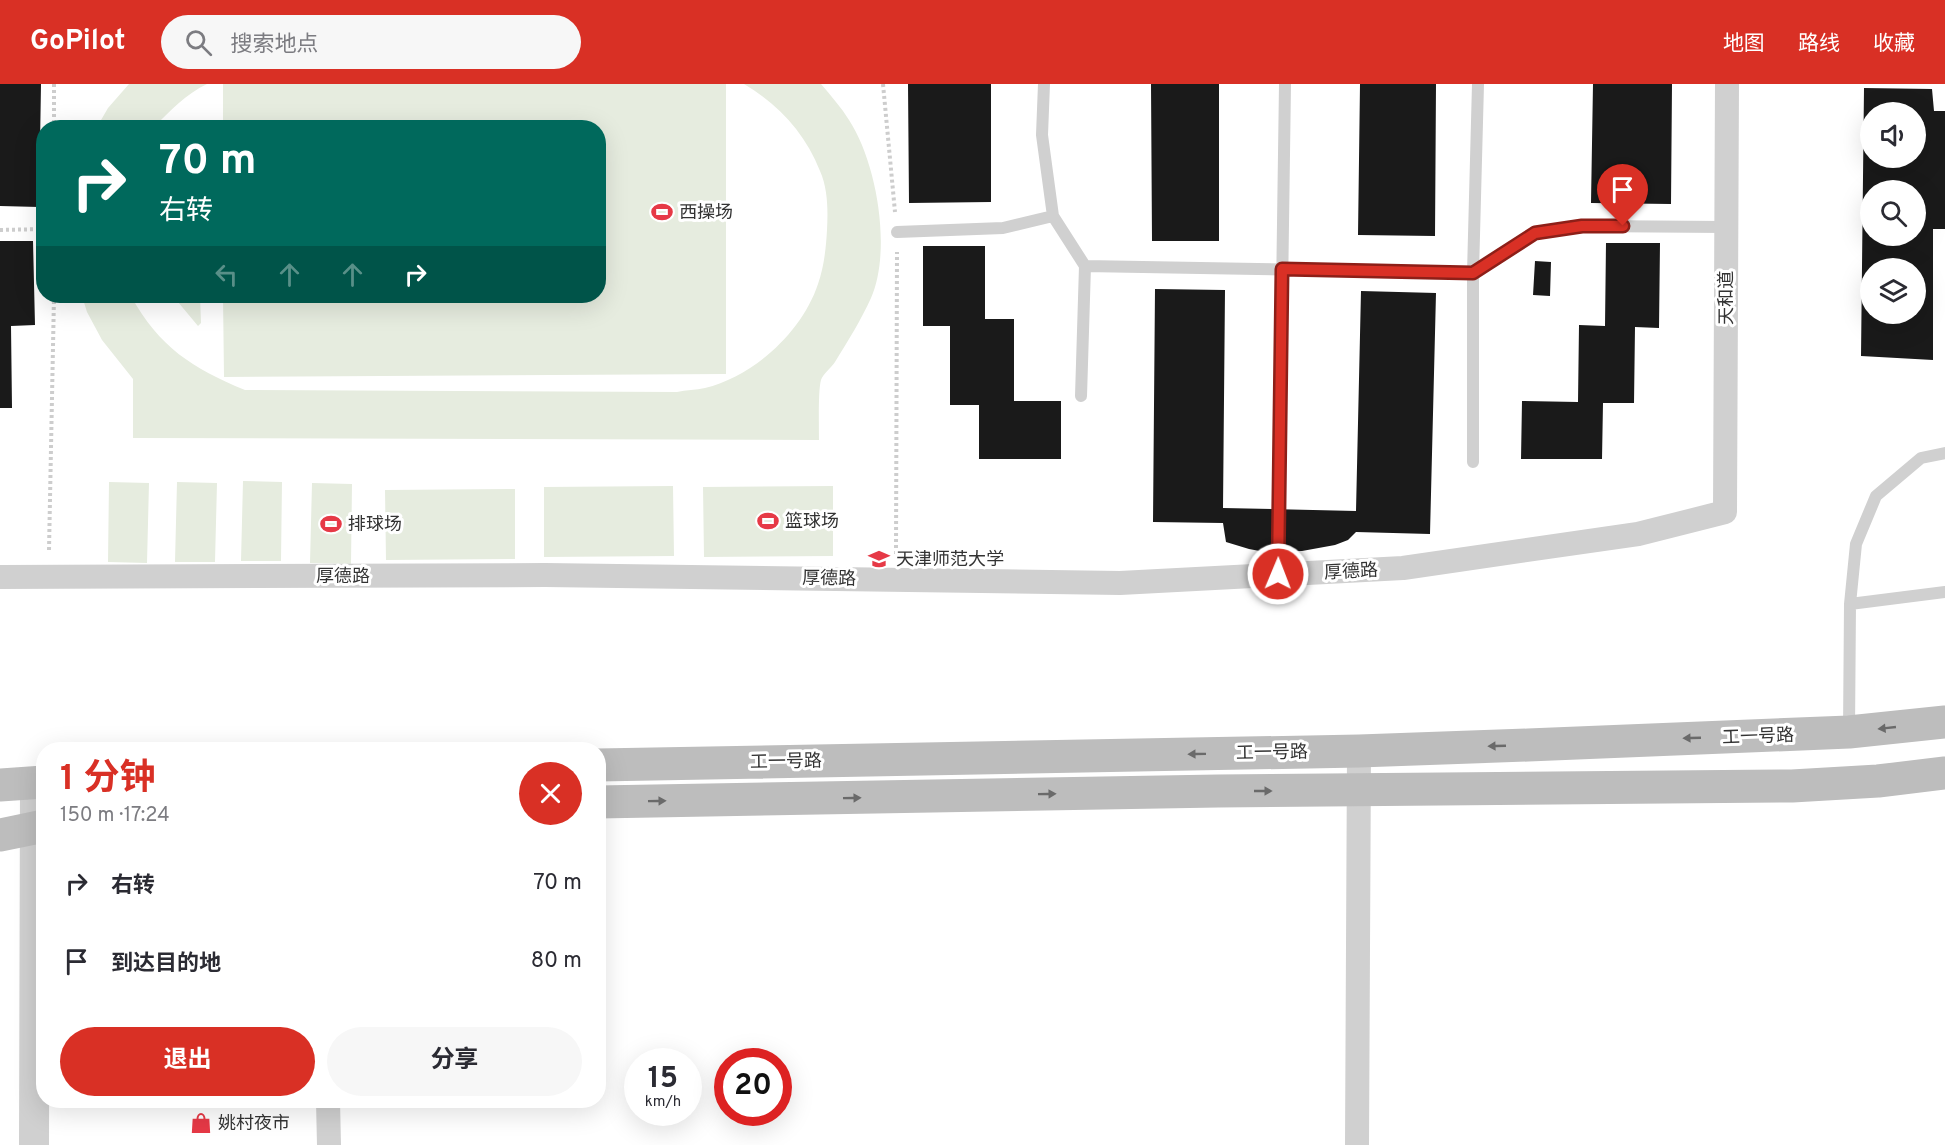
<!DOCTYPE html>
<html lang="zh">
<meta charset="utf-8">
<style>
:root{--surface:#fff;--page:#f7f7f7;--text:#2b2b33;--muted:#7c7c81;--accent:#d93025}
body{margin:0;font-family:Overpass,"Noto Sans SC",sans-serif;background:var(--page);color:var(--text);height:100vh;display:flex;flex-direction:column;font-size:22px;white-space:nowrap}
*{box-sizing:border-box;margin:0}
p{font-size:20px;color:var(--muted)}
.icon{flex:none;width:33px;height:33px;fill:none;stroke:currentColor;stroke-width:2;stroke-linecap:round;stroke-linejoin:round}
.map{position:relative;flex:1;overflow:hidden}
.details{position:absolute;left:36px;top:658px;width:570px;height:366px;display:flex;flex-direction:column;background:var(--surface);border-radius:24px;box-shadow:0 6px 24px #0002}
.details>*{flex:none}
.top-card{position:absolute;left:36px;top:36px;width:570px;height:183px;border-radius:24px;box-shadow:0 6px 24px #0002;background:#00695c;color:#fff;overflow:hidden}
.buttons{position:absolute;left:1860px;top:18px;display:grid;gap:12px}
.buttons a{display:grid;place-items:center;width:66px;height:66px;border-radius:50%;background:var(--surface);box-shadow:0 6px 24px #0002;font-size:30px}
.speed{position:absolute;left:624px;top:964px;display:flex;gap:12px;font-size:30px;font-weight:700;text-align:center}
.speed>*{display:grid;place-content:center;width:78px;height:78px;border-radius:50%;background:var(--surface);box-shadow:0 6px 24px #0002;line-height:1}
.speed small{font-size:15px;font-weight:400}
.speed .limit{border:9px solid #d22;background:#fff;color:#111}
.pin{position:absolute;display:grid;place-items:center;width:51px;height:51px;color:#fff;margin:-62px -26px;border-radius:50% 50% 50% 0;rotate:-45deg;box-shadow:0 0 6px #0007}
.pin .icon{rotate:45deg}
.me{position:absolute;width:66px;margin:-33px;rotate:1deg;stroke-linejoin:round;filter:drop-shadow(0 0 4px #0008)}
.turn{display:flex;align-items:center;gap:21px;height:126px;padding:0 24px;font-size:27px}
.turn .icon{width:78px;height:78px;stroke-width:2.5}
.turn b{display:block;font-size:42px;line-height:51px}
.lanes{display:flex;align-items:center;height:57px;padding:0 24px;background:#0003;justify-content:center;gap:30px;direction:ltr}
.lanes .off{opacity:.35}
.round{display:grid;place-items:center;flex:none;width:63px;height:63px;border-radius:32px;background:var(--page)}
.summary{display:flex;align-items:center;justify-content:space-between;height:102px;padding:0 24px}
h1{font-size:36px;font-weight:700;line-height:45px;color:var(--accent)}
.action{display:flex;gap:12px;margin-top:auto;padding:12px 24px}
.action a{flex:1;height:69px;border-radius:36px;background:var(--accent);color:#fff;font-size:24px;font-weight:700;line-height:69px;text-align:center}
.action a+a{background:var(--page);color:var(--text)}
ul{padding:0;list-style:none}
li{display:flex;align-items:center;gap:18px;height:78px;padding:0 24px}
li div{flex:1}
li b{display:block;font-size:22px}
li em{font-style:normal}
header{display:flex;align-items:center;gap:36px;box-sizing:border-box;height:84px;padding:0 30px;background:var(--accent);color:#fff}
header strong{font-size:28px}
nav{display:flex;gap:33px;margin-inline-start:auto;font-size:21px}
.search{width:420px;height:54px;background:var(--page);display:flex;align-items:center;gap:15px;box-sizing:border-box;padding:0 21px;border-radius:33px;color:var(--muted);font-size:22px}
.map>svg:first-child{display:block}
.green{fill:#e6ecdf}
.building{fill:#1a1a1a;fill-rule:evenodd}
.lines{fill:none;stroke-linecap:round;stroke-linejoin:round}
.path{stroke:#cdcdcd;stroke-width:4;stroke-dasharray:3 3;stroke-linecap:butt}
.service{stroke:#d0d0d0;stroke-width:12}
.minor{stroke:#d0d0d0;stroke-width:24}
.tertiary{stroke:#d0d0d0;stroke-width:30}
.secondary{stroke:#bdbdbd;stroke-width:33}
.oneway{fill:#6a6a6a}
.route-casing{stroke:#8d1f18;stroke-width:15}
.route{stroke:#d93025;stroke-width:10}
.labels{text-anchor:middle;stroke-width:6;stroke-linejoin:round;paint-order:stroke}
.poi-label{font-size:18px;fill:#333;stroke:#fff;text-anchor:start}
.street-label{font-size:18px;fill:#333;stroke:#fff}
</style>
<header>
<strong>GoPilot</strong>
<div class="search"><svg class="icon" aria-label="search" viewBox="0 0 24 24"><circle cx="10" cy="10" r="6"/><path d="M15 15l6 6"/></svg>搜索地点</div>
<nav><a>地图</a><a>路线</a><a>收藏</a></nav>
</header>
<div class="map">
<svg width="1945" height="1061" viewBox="0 0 1945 1061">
<rect width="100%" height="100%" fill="#fff"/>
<!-- green -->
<path class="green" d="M129 0H207C186 10 170 27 154 43H97L108 24Z
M223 0H726V290L224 293 223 212H598V44L223 43Z
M744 0H821C831 12 841 23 849 36 877 79 892 166 871 214 861 236 848 257 835 278 831 284 823 290 821 296 818 306 819 343 819 356L133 354V295L102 256 87 228 82 212H131C159 263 192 284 245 306L677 308C686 306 696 306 705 304 754 292 802 248 818 200 824 183 826 164 827 146 828 127 828 105 820 87 805 49 779 21 744 0Z
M173 212H200L201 239 198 242Z
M243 397 282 398 281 477H241Z
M109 398 149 399 147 479 108 478Z
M177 398 217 399 215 478H175Z
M312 399 352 400 351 480 310 479Z
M673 402 674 472 544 473V403Z
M833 402V472L704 473 703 403Z
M515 405V475L386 476 385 406Z"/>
<!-- building -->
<path class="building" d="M0 0H41L39 123 0 122Z
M908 0H991V118L909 119Z
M1151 0H1219V157H1152Z
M1360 0H1436L1435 152 1358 151Z
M1593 0H1672L1671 120 1591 119Z
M1864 4 1932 5 1934 27H1945V145H1933V276L1861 272ZM1870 28H1916V74H1870ZM1870 106H1916V152H1870ZM1870 184H1916V230H1870Z
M0 157H33L35 241 11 242 12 324H0Z
M1606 159H1660L1659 244 1635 243 1634 319H1603L1602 375H1521L1522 317 1578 318 1579 241 1605 242Z
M923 162H985V235H1014V317H1061V375H979V321H950V242H923Z
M1535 177 1551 178 1550 212 1533 211Z
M1155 205 1225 206 1223 424 1356 427 1361 207 1436 209 1430 450 1356 448 1348 456 1335 461 1302 467 1265 468 1249 465 1226 458 1223 439 1153 438Z"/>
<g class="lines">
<!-- path -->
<path class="path" d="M54 0V44
M883 0 895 128
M0 146 44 145
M49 466 54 212
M896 470 897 168"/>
<!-- service -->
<path class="service" d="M1044 0 1042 51 1053 132 1085 182 1473 189 1478 0
M897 148 1003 144 1053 132
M1081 312 1085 182
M1473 378V189L1535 149 1582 142 1726 143
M1278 490 1285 0
M1850 520 1945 508
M1849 647 1850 520 1856 460 1876 412 1921 374 1945 369"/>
<!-- minor -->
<path class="minor" d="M0 493 545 491 1120 499 1403 484 1638 450 1725 428 1727 0
M328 1017 329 1061
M1357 1061 1359 667"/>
<!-- tertiary -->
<path class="tertiary" d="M34 1061 35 699"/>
<!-- secondary -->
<path class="secondary" d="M598 681 1359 667 1528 661 1849 648 1945 638
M0 701 44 698
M598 718 1218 707 1792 702 1878 697 1945 689
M0 751 44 742"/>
</g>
<!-- one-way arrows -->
<defs><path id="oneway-solid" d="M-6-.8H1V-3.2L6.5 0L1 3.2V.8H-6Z" transform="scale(1.5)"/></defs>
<g class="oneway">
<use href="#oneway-solid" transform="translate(1887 644) rotate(174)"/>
<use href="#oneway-solid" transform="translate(1692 654) rotate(178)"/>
<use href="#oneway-solid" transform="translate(1497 662) rotate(178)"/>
<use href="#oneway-solid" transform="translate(1197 670) rotate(179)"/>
<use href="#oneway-solid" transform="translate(1263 707)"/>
<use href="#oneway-solid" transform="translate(1047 710) rotate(-1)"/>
<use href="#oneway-solid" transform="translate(852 714) rotate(-1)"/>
<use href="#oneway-solid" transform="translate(657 717) rotate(-1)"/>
</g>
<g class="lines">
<defs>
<path id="route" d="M1278 490 1282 185 1473 189 1535 149 1582 142H1623"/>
</defs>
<!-- route casing -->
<use href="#route" class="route-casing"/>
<!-- route -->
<use href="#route" class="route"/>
</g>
<!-- icons -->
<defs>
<symbol id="stadium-bare" viewBox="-9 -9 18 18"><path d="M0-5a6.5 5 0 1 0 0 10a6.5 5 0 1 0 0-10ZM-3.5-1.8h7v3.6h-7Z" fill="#e63946" stroke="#fff" stroke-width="2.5" paint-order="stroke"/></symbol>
<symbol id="university-bare" viewBox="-9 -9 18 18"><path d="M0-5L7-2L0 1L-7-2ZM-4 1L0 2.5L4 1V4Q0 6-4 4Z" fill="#e63946" stroke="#fff" stroke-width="2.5" paint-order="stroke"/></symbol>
<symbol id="shop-bare" viewBox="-9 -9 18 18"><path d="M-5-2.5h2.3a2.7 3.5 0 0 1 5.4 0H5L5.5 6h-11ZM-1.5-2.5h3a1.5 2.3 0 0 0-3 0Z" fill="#e63946" stroke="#fff" stroke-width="2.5" paint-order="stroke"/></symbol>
</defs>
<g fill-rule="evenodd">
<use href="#stadium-bare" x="647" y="113" width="30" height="30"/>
<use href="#stadium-bare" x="753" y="422" width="30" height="30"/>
<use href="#stadium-bare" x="316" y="425" width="30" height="30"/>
<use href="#university-bare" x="864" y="460" width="30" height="30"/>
<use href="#shop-bare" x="186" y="1024" width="30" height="30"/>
</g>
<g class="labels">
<!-- poi labels -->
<g class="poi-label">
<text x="679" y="134">西操场</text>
<text x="785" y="443">篮球场</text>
<text x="348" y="446">排球场</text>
<text x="896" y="481">天津师范大学</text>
<text x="218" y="1045">姚村夜市</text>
</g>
<!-- street labels -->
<g class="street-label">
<text transform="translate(1726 214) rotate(-90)" y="6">天和道</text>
<text transform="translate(1351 487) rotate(-3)" y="6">厚德路</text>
<text x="343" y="498">厚德路</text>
<text transform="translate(829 494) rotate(1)" y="6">厚德路</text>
<text transform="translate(1758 652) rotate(-2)" y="6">工一号路</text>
<text transform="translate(1272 668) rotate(-1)" y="6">工一号路</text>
<text transform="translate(786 677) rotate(-1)" y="6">工一号路</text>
</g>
</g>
</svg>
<div class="buttons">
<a><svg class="icon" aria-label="sound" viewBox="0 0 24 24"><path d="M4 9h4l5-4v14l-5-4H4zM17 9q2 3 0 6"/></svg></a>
<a><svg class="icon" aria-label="search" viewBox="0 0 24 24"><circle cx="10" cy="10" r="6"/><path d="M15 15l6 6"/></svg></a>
<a><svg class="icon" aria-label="layers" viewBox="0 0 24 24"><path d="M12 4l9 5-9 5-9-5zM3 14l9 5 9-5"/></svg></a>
</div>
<div class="speed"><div>15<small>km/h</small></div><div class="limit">20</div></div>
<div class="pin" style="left:1623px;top:142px;background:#d93025"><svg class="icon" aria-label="arrive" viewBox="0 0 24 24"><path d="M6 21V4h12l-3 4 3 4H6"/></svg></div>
<svg class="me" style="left:1278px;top:490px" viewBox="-20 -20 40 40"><circle r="17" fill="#d93025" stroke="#fff" stroke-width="3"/><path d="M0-11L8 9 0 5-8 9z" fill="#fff"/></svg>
<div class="top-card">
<div class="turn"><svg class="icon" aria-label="right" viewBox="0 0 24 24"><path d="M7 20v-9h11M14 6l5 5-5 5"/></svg><div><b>70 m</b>右转</div></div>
<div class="lanes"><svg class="icon off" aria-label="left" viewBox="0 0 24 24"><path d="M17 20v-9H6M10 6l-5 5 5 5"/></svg><svg class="icon off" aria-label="ahead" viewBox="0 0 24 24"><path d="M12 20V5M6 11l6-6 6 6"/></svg><svg class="icon off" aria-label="ahead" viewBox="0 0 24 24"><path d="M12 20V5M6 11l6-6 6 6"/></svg><svg class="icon" aria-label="right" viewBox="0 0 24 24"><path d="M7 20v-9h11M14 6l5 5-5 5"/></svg></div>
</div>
<section class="details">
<div class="summary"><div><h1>1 分钟</h1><p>150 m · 17:24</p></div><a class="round" style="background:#d93025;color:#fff"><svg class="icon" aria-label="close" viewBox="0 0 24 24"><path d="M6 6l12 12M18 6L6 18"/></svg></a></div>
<ul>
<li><svg class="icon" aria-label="right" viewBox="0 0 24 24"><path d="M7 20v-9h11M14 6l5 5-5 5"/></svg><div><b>右转</b></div><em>70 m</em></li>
<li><svg class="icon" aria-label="arrive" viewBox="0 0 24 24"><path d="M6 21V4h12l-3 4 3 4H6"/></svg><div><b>到达目的地</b></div><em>80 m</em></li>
</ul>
<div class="action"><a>退出</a><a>分享</a></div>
</section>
</div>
